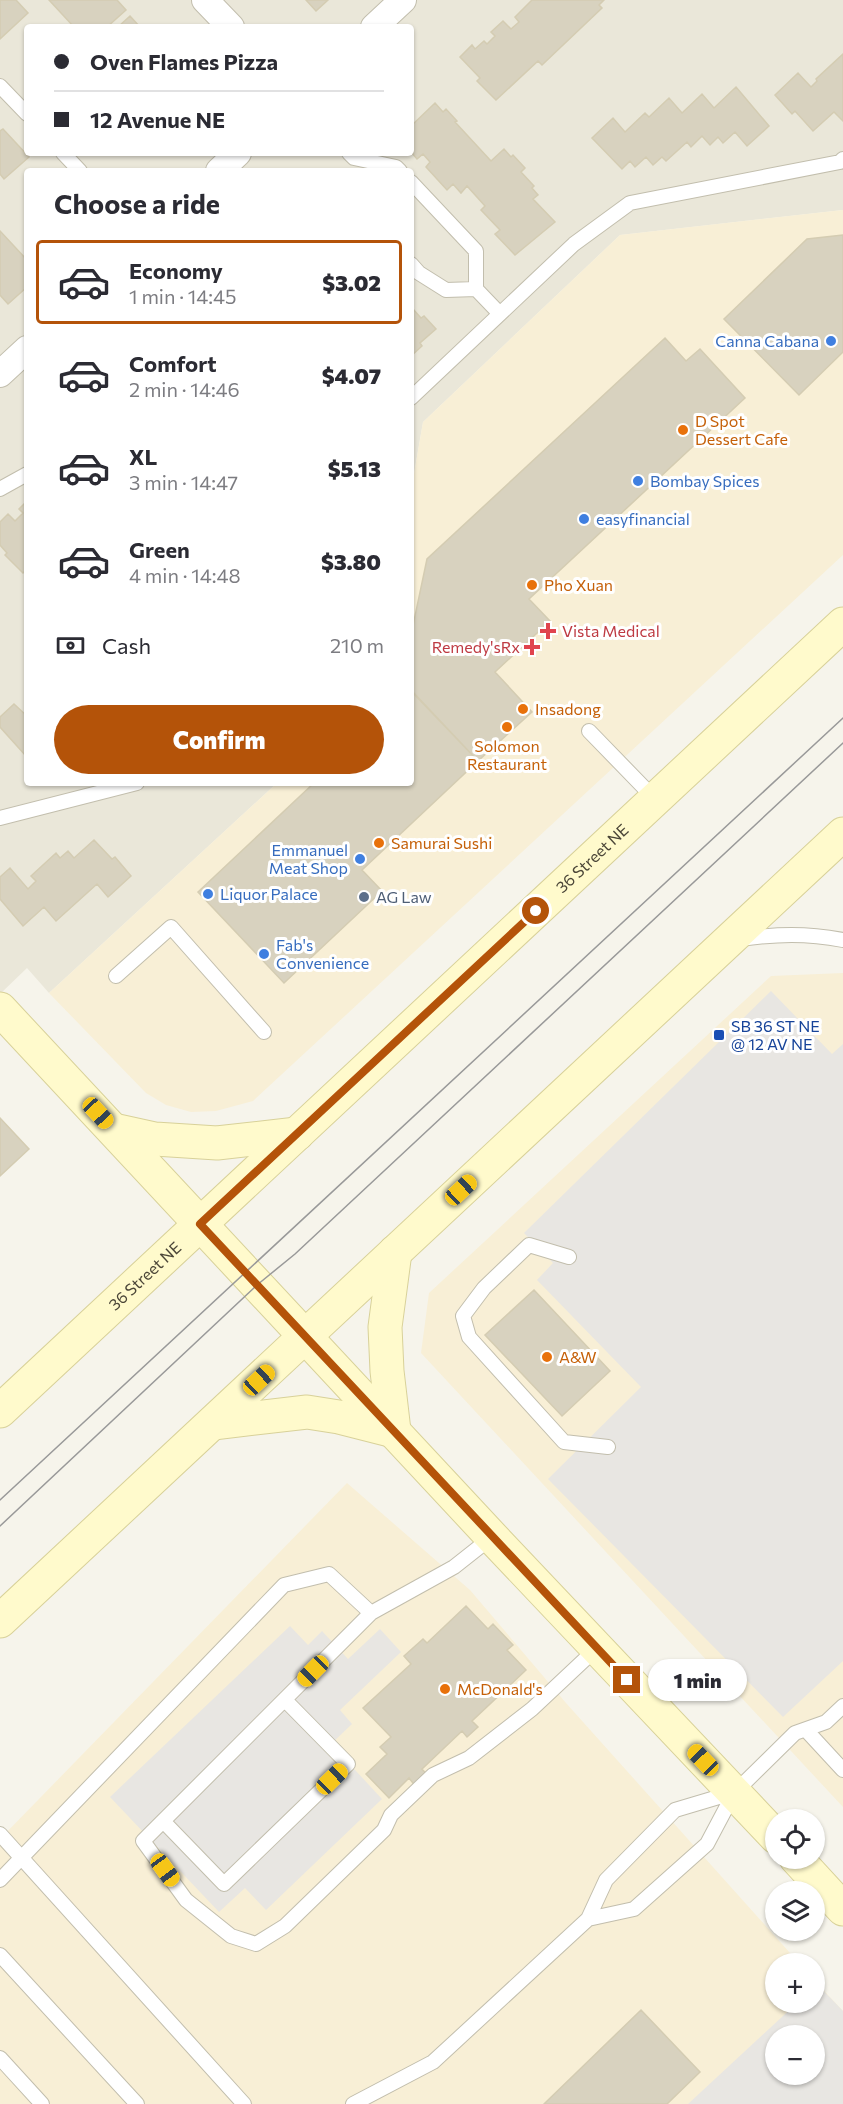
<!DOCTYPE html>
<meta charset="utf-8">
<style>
:root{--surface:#fff;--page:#f7f7f7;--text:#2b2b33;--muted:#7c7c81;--line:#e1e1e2;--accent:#b45309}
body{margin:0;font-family:Commissioner,sans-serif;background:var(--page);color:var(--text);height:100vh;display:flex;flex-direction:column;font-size:22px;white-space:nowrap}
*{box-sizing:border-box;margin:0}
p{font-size:20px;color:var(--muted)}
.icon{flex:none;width:33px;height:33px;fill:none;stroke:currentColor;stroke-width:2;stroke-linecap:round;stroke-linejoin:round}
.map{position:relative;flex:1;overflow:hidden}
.details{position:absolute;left:24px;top:168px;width:390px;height:618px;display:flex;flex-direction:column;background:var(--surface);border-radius:6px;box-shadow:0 2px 4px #0004}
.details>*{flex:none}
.guide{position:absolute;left:24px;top:24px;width:390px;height:132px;border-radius:6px;box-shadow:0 2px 4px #0004;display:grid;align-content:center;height:132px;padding:0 30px;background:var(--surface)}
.controls{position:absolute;left:765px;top:1809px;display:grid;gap:12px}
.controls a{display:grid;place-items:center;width:60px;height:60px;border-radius:50%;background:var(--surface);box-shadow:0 2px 4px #0004;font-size:30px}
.end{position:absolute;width:27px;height:27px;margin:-14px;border:8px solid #b45309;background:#fff;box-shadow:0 0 0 3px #fff}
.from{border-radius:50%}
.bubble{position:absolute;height:42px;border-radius:21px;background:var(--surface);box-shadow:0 2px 4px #0004;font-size:20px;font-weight:800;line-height:42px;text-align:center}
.car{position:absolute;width:18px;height:36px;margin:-18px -9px;border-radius:8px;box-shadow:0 0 4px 2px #0007;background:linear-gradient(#f5c518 24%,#345 0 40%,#f5c518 0 76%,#345 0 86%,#f5c518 0)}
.guide b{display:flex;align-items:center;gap:21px;height:57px;font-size:22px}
.guide b+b{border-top:2px solid var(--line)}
.guide i{width:15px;height:15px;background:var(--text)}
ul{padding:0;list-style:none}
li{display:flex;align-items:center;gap:18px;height:84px;margin:0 12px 9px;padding:0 18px;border:3px solid transparent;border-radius:6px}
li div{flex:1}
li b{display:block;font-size:22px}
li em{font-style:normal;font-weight:800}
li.on{border-color:var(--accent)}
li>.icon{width:54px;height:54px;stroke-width:1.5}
h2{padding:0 30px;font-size:27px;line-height:72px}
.pay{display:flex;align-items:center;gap:15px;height:66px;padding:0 30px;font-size:22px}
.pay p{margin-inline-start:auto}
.button{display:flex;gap:12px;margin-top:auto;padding:12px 30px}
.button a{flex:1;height:69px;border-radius:36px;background:var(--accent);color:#fff;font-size:24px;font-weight:800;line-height:69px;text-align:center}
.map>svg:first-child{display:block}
.residential{fill:#eae7d9;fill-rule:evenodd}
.commercial{fill:#f8efd6;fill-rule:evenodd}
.parking{fill:#e8e6e2;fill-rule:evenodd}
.building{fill:#d8d2bf;stroke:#d4ccb2;stroke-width:1.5}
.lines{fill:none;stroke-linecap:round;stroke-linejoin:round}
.lane-casing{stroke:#c2bead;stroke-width:16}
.street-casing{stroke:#c2bead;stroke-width:28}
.secondary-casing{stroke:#d8d199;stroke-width:35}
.lane{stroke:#fff;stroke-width:14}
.street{stroke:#fff;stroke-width:26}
.secondary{stroke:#fffacc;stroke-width:33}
.tram{stroke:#999;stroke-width:1.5}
.route{stroke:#b45309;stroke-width:8}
.shop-dot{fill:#3f7fe0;stroke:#fff;stroke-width:2}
.food-dot{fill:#e8710a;stroke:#fff;stroke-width:2}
.health-dot{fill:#e0444e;stroke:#fff;stroke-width:2}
.service-dot{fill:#5c6f8a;stroke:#fff;stroke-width:2}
.transit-dot{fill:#1a4fb4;stroke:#fff;stroke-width:2}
.labels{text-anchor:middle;stroke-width:6;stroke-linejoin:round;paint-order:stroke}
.shop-label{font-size:16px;fill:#366cbe;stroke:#fff;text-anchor:start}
.food-label{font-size:16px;fill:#c56008;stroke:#fff;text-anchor:start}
.health-label{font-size:16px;fill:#be3a42;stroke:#fff;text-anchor:start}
.street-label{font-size:16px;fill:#4b4638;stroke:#fff}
.service-label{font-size:16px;fill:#4e5e75;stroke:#fff;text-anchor:start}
.transit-label{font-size:16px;fill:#164399;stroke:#fff;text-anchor:start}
</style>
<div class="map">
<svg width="843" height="2104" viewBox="0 0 843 2104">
<rect width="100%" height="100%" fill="#f6f4eb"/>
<path class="residential" d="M0 0H843V210L620 235 423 422 411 491V171H27V783H277L49 993 27 968 0 994ZM27 27H411V153H27Z"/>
<path class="commercial" d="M843 210V555L253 1101 216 1111 191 1112 166 1105 146 1093 49 993 277 783H411V491L423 422 620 235Z
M843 973V1807L421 1353 429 1293 771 976Z
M347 1483 470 1590 566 1703 799 1963 776 1964V2002H814L815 1981 843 2011V2104H0V1839ZM776 2036H814V2074H776Z"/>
<path class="parking" d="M771 991 832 1054 843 1044V1661L783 1717 548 1479 641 1387 537 1280 553 1263 524 1233Z
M290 1626 308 1645 322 1631 348 1659 380 1629 401 1652 340 1710 352 1724 331 1744 382 1799 266 1910 245 1888 219 1912 110 1797Z
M817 1984 843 2011V2104H688L797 2003 814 2002 815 1986ZM776 2036H814V2074H776Z"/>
<path class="building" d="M0 0H16L28 13 0 39Z
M49 0H117L126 10 107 27H74Z
M306 0H328L316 11Z
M532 0H604L599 5 602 8 542 65 538 61 496 100 477 81 480 78 460 57 472 45 475 49 484 41 487 44 495 36 491 32 503 21 511 29 519 22 515 17Z
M130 16 140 27H118Z
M843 54V121L834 112 813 131 795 111 792 114 775 95 798 73 811 87 817 81 816 79Z
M736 87 769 126 747 146 735 132 723 143 718 137 710 145 702 136 691 147 687 142 666 161 662 157 653 165 646 157 635 167 630 161 622 169 592 138 613 118 625 132 645 113 649 117 669 98 682 113 702 94 714 108Z
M435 103 443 112 446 109 457 121 455 122 491 161 504 149 511 157 513 155 525 168 521 172 534 186 532 188 538 195 533 199 555 222 515 255 495 234 500 230 481 210 485 206 467 186 461 193 453 184 447 190 426 167 430 162 423 154 417 159 411 152V126Z
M3 129 29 157 4 179 0 174V131Z
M0 231 27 260V287L8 304 0 295Z
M843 235V352L799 395 724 319 807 239Z
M413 309 421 318 424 316 436 329 420 343 422 346 411 356V312Z
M665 338 686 361 700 349 745 398 529 599 550 621 495 672 532 712 478 761 411 691V635L427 559Z
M27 501V569L23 573 5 555 7 553 0 545V522L8 514 15 521 23 513 19 509Z
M412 691 478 761 362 870 382 891 284 983 198 892 314 783H411Z
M14 704 27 716V753L25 755 0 727V717Z
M94 840 112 859 115 857 131 876 108 897 97 884 56 921 44 907 23 926 0 899V877L10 868 28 889 36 881 31 876 56 853 60 858 68 851 74 858Z
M0 1118 29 1149 0 1176Z
M534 1290 610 1371 562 1416 485 1335Z
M466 1606 488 1629 493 1624 513 1645 507 1650 526 1670 472 1721 478 1727 467 1737 462 1731 422 1769 428 1776 416 1787 409 1778 389 1798 366 1774 387 1754 380 1747 391 1737 363 1708 411 1664 404 1656 423 1639 427 1643Z
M641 2010 700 2072 667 2104H544Z"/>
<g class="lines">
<defs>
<path id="lane" d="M0 86 27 114
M63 153 80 171
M349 153 354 158 396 167 400 171
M411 182 476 251V289L500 314
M411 264 419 273 446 290 476 289
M411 398 574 244 630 203 840 162 843 159
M0 489 27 474
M589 731 655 799
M0 818 137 783
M740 939C777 934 806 933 843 940
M116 976 171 927 264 1032
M569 1257 529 1245 484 1288 463 1316 469 1337 564 1442 608 1447
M371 1613 143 1841 186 1900 231 1936 256 1944 285 1926 384 1830 391 1815 433 1775 469 1758 532 1709 597 1648
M806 1730 843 1770
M164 1822 224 1884 348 1764 285 1700
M0 1834 244 2104
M0 1880 284 1585 329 1574 371 1613 454 1567 492 1537
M588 1919 634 1909 707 1844 734 1793 795 1733 826 1722 843 1706
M0 1955 137 2104
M0 2058 42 2104
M353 2104 433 2062 588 1919 606 1880 675 1810 732 1793"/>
<path id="street" d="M205 0 231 27
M374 27 403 0
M219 171 238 153
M0 374 27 349"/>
<g id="secondary">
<path d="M0 1009 492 1537 776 1837"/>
<path d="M114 1130 155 1139 217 1143 297 1134"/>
<path id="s1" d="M0 1411 843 624"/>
<path d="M213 1423 307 1412 339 1417 394 1431"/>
<path d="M394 1431 387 1371 385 1327 395 1252"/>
<path d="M0 1621 843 834"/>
<path d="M796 1858 843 1909"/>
</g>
</defs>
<use href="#lane" class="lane-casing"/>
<use href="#street" class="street-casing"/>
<use href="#secondary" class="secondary-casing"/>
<use href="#lane" class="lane"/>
<use href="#street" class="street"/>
<use href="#secondary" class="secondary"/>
<path class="tram" d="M0 1500 843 718
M0 1526 257 1285 295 1254 843 743"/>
</g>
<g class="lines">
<path class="route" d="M536 911 200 1224 627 1680"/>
</g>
<g class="shop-dot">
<circle cx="831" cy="341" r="6"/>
<circle cx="638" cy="481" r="6"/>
<circle cx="584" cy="519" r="6"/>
<circle cx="360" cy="859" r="6"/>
<circle cx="208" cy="894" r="6"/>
<circle cx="264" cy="954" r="6"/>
</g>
<g class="food-dot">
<circle cx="683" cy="430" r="6"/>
<circle cx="532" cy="585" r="6"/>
<circle cx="523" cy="709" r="6"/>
<circle cx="507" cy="727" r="6"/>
<circle cx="379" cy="843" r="6"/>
<circle cx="547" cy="1357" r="6"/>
<circle cx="445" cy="1689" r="6"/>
</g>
<g class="health-dot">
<path d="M545 622h6v6h6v6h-6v6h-6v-6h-6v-6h6z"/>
<path d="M529 638h6v6h6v6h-6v6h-6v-6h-6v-6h6z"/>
</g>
<circle class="service-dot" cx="364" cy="897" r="6"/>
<rect class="transit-dot" x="713" y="1029" width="12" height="12" rx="3"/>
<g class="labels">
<g class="shop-label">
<text x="819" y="347" text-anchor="end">Canna Cabana</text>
<text x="650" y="487">Bombay Spices</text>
<text x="596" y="525">easyfinancial</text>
<text x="348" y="856" text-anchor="end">Emmanuel<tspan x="348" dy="18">Meat Shop</tspan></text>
<text x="220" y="900">Liquor Palace</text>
<text x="276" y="951">Fab's<tspan x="276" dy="18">Convenience</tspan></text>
</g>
<g class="food-label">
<text x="695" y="427">D Spot<tspan x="695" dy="18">Dessert Cafe</tspan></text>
<text x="544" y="591">Pho Xuan</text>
<text x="535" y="715">Insadong</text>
<text x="507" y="752" text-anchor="middle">Solomon<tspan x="507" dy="18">Restaurant</tspan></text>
<text x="391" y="849">Samurai Sushi</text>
<text x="559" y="1363">A&amp;W</text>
<text x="457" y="1695">McDonald's</text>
</g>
<g class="health-label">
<text x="562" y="637">Vista Medical</text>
<text x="520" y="653" text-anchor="end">Remedy'sRx</text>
</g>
<g class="street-label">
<text dy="6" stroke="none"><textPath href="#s1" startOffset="810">36 Street NE</textPath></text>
<text dy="6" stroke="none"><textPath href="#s1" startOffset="198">36 Street NE</textPath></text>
</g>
<g class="service-label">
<text x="376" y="903">AG Law</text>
</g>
<g class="transit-label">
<text x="731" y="1032">SB 36 ST NE<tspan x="731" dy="18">@ 12 AV NE</tspan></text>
</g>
</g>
</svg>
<div class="controls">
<a><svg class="icon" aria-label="locate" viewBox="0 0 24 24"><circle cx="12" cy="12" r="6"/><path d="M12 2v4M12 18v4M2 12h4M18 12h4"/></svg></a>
<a><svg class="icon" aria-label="layers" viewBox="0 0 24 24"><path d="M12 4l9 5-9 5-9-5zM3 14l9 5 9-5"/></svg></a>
<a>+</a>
<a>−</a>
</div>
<i class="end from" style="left:536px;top:911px"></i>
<i class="end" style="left:627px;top:1680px"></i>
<div class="bubble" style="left:648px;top:1659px;width:99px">1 min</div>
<i class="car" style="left:98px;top:1113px;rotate:137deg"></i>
<i class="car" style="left:461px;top:1190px;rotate:47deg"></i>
<i class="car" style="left:259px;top:1380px;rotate:47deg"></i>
<i class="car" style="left:313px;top:1671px;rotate:225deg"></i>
<i class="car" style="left:703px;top:1760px;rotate:316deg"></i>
<i class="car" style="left:332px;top:1779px;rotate:46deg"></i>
<i class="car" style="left:165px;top:1870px;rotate:144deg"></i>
<div class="guide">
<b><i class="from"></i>Oven Flames Pizza</b>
<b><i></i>12 Avenue NE</b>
</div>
<section class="details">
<h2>Choose a ride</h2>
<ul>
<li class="on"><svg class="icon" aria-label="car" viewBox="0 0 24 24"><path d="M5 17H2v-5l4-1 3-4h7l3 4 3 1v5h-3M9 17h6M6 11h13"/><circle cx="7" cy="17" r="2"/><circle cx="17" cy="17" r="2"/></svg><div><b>Economy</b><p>1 min · 14:45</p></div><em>$3.02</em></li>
<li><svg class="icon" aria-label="car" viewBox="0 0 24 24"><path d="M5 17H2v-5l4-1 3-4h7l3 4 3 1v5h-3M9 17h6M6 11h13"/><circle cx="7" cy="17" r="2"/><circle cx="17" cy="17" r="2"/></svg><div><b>Comfort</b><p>2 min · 14:46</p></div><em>$4.07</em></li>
<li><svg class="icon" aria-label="car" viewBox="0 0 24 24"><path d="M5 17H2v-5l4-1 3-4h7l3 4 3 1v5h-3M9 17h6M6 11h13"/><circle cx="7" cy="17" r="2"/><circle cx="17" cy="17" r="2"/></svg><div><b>XL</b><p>3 min · 14:47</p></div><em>$5.13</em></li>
<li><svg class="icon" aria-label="car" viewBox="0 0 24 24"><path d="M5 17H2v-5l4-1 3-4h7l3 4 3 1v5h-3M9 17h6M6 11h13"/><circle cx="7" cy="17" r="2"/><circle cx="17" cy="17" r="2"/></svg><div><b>Green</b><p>4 min · 14:48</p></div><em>$3.80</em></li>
</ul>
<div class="pay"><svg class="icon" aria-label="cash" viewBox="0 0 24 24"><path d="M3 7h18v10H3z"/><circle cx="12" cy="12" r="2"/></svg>Cash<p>210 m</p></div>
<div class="button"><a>Confirm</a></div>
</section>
</div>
